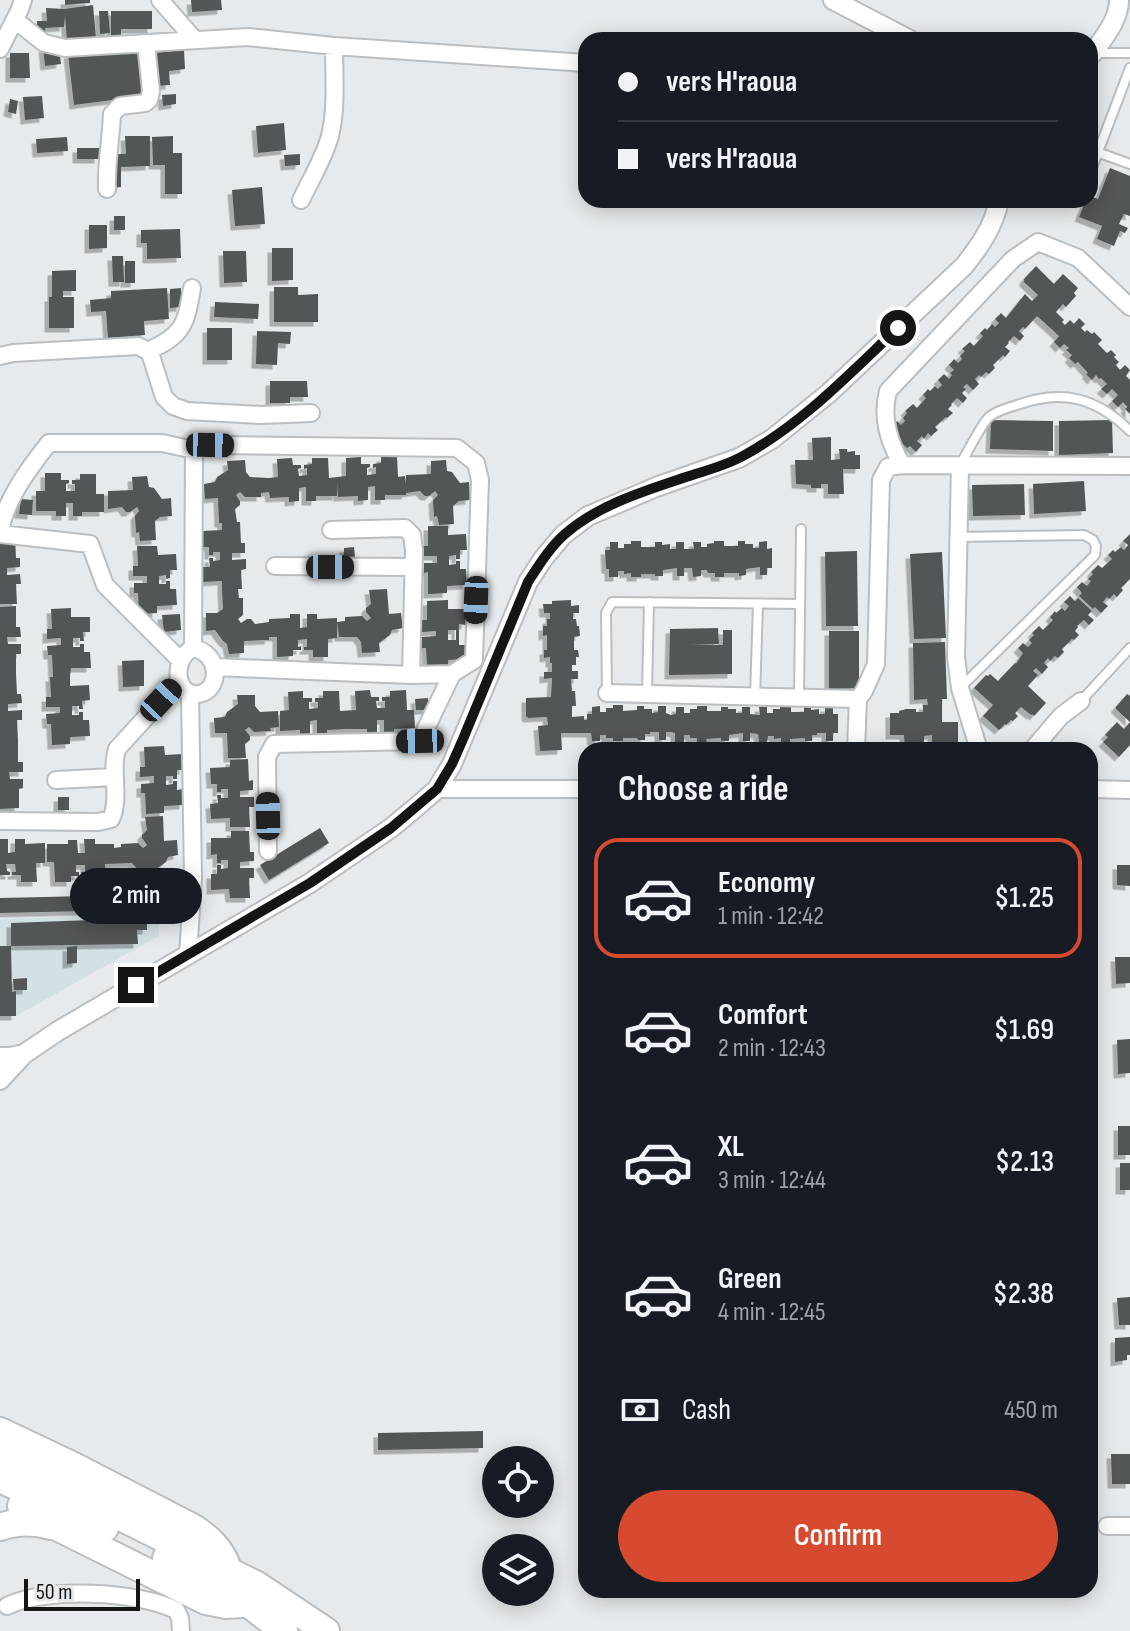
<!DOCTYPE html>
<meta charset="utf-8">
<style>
:root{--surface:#171b24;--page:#242831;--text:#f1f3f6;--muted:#9ea1a6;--line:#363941;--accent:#d64a2f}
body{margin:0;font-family:"Sofia Sans Condensed",sans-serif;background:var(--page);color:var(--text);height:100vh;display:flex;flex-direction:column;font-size:30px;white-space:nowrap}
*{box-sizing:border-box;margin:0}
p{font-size:26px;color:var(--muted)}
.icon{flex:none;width:44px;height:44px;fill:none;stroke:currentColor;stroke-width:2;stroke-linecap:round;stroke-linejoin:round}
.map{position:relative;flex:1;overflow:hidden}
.panel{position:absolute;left:578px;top:742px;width:520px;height:856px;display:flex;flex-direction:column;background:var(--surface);border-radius:24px;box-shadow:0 4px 20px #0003}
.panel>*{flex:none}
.hud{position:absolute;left:578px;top:32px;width:520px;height:176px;border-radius:24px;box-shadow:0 4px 20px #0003;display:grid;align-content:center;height:176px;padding:0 40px;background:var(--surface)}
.tools{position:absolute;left:482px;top:1446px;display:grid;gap:16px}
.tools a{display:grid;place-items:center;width:72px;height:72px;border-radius:50%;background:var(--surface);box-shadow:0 4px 20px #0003;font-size:40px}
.scale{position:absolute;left:24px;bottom:20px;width:116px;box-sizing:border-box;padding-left:8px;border:4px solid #141515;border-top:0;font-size:22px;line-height:28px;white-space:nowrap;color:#141515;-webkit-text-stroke:6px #e7eaec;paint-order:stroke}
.end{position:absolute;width:36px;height:36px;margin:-18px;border:10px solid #141515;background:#fff;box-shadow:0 0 0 4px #fff}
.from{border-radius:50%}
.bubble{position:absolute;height:56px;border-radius:28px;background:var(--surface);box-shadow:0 4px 20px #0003;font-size:26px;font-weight:600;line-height:56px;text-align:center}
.car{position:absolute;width:24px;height:48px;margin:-24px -12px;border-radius:10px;box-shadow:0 0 6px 2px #0007;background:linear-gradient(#222 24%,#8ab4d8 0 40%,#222 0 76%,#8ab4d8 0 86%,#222 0)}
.hud b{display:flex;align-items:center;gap:28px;height:76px;font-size:30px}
.hud b+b{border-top:2px solid var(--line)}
.hud i{width:20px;height:20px;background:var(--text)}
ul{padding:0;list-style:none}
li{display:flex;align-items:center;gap:24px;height:120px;margin:0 16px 12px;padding:0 24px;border:4px solid transparent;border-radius:24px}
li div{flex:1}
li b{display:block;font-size:30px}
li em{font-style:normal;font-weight:600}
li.on{border-color:var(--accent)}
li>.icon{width:72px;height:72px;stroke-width:1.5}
h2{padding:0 40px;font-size:36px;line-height:96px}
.pay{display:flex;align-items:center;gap:20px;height:88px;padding:0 40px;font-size:30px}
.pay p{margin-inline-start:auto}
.primary-button{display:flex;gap:16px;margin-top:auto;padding:16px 40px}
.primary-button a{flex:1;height:92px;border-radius:48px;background:var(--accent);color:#fff;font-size:32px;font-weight:600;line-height:92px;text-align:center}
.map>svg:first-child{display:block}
.built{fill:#d4e1e4}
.building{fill:#535657;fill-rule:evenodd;filter:url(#shadow)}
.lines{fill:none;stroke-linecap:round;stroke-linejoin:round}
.service-casing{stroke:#bbbec0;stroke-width:12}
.minor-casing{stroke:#bbbec0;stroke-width:20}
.tertiary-casing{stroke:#bbbec0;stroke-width:22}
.trunk-casing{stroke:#bbbec0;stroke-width:30}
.service{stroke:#fff;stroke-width:8}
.minor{stroke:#fff;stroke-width:16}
.tertiary{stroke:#fff;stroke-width:18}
.trunk{stroke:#fff;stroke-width:26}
.route{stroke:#141515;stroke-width:10}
</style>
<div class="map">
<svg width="1130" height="1631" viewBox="0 0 1130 1631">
<defs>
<filter id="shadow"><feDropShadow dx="-4.5" dy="4.5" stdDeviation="0" flood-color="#0004"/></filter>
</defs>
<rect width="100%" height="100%" fill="#e7eaec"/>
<path class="built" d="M159 914V936L16 1016H0V919Z"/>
<path class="building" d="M65 0H90V3L65 5Z
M191 0H221L222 10 192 12Z
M93 5 96 38 67 41 65 16 64 27 45 28 46 37 37 38V21H47L46 8 64 9Z
M99 11H108L110 33 100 34Z
M111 11H152V29H121V35H111Z
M137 45 143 96 74 105 68 54Z
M59 47 61 64 45 66 43 48Z
M184 50 185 69 169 71 170 85 156 86 153 53Z
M10 53H29L30 78H10Z
M176 94V104L163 106 162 95Z
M42 96 44 118 25 120 23 97Z
M10 99 18 101 16 114 8 112Z
M284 123 286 150 258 153 256 126Z
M125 136H150V166L121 167V187L112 188V154H126Z
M173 136V153H182V194H165V165H153L152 137Z
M67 137 68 151 37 153 36 139Z
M77 148H99V159H77Z
M300 154V165L285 166 284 155Z
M1110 168 1130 176V216L1124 214 1119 224 1128 228 1125 233 1120 231 1114 246 1097 239 1102 226 1079 217 1086 200H1090V196L1098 199Z
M262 187 265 224 235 226 232 190Z
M114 216H125V230H114Z
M89 225H107V248L89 249Z
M180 229 181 258 147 259V243H141V230Z
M272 248H293V280L272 281Z
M223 251H246L247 282 224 283Z
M112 256H123L124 282H113Z
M125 261H135V283H125Z
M1036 266 1054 284 1063 274 1078 288 1074 293 1076 296 1066 307 1063 304 1056 312 1064 320 1062 322 1065 325 1070 320 1074 324 1079 318 1085 324 1081 328 1085 332 1087 330 1092 334 1094 332 1102 340 1098 344 1107 353 1111 350 1116 355 1114 357 1119 362 1116 365 1120 370 1125 365 1130 370 1126 376 1130 380V414L1125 409 1127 407 1123 402 1118 407 1112 401 1118 395 1112 389 1107 394 1101 389 1107 384 1101 378 1099 379 1096 375 1092 380 1086 374 1088 373 1078 362 1075 364 1069 358 1072 355 1066 350 1069 348 1064 344 1060 348 1054 342 1059 336 1037 316 1025 329 1023 327 1019 331 1024 336 1020 341 1014 336 1008 342 1009 343 1005 347 1010 351 1005 357 1003 355 993 365 995 368 989 374 986 372 981 377 979 375 975 379 979 384 973 390 967 384 963 387 966 389 962 393 967 398 963 403 957 398 951 404 952 405 948 409 953 413 947 418 946 417 935 427 938 430 931 436 928 433 924 439 922 436 917 441 922 445 916 452 910 446 907 448 893 435 897 432 892 427 897 421 901 425 905 421 903 418 907 413 905 411 913 404 917 408 926 398 923 395 928 389 930 391 935 386 938 389 942 385 938 380 944 374 949 379 952 375 950 373 954 370 949 365 954 359 958 363 962 359 960 356 965 351 962 349 970 342 974 346 983 336 980 333 985 328 987 330 992 324 995 327 999 323 995 319 1001 313 1006 318 1025 294 1032 301 1038 295 1024 282V279Z
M76 270V291H63V297H74V328H49V297H52V271Z
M274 287H298V295L318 294V322H274Z
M167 288 169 319 144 321 145 335 108 338 106 311 91 312 90 300 111 298V291Z
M181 288V307L170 308V289Z
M215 302 259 304 258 319 214 317Z
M207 328H232V360H207Z
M257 331 291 332 290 344 278 343 277 365 256 364Z
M270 381H307L308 397H290V403H270Z
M991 420 1053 421V451L990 449Z
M1112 420 1113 453 1059 455V421Z
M831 437V460L840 459 839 449H847V452L855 451V455H860V469H843L844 494H828V484H821V488H811V485L796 484 795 460H813L812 438Z
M361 457V464H370V467L367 468V475L376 474V467L373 468V464L381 463V457H397L398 477 405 476 406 485V475L431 474V461L446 460 447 471 452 472 460 483 469 482 470 500 459 501 453 506 454 524 439 525 437 516 434 517 433 500 438 495 435 491 429 496H425L420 491 406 493V495H385V500H375V486L368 487V500L358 501V496L338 497 337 483V496H316V501H306V487L299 488V501L289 502V497L270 498 269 492 261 493V497H245L240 492 236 495 240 501V505L235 509 237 522H240L241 543H245V553H232V560L246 559V569L241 570 242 589H238L239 598H243V615L238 619 241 623 247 619H251L255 624 269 622V619L290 618V614H300V628L307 627V614H317V619L337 618V638L328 639V657H313V650H304V647H307V639L298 640V647L301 646V650H293V656L277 657V637H269V640L244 641V653L229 654 227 644 223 641 215 630 206 631V613H217L223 609 222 590V581L203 582V567H210L209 558H213V561L220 560V552H213V555H209V547H203L202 531 222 530V523H219L218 498 205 499 204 484 215 482 217 477 228 470 227 461 245 460 246 472 250 477 269 478 278 477 277 459 292 458 293 465H301V468L298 469 299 476 307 475V468L304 469V465L312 464V458H328L329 478 346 476V458Z
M45 473H61V480H69V483L66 484V491H75V484H72V480H80V474H96V494H104V512H82V516H73V503H66V516H56V511H36V491H45Z
M147 476 149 487 154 488 162 499 171 498 172 516 160 517 155 521 156 540 140 541 139 532 136 533 135 516 139 511 137 507 130 512H126L122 507 108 509V491L133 490 132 477Z
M1084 481 1086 511 1034 514 1033 484Z
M1024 484 1025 515 973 516 972 485Z
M21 499 33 500 32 515 19 514Z
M428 526H448V535L466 534 467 550H460V559H456V555L449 556V565L456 564V561H460V569H466L467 585 447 586V593L428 594V572L424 573V563H437V556H424L423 546H428Z
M1130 534V579L1121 588 1123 590 1117 597 1114 594 1109 599 1107 597 1103 602 1108 606 1101 613 1095 607 1093 609 1079 596 1082 593 1077 587 1082 582 1087 586 1091 581 1088 579 1093 574 1091 572 1098 565 1102 568 1112 559 1108 555 1113 550 1115 552 1121 547 1124 550 1128 545 1123 541Z
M15 536 16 558H20V567L7 568V575L20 574 21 584H16L17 604H0V537Z
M631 541H641V547H655V542H662V545L670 544V549H676V542H684V549H694L693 542H701V547H707V544L714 543V541H724V546H738V541H745V544H753V548H759V542L767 541V549L772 548V568H767V575H760V567L746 569V575L739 576V573H724V577H715V573H708L707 570H701V576L693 577 692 568H684V576H677V568L663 570V576H655V574H641V577H631V573L624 574V571H618V577H609V569H606L605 550H610V542H618V548H624V544H631Z
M137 546H157L158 555 176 554 177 570H170V578L166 579V575L159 576V584H166V581H170V589H176L177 605 157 606V613L139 614 138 593H134V583H147V576H133V566H138Z
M354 547 355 557 344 558V548Z
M857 551 858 626H826L825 552Z
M942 552 946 638 914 639 910 554Z
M387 589 389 614 401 613 403 628 392 630 390 635 379 643 380 652 362 653 361 642 357 637H339L337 622 345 621V617L362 616 367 621 371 618 366 612V608L371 604 369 590Z
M1070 596 1075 601 1078 598 1092 611 1088 615 1094 620 1089 625 1084 620 1077 626 1078 627 1075 631 1079 635 1074 640 1072 639 1062 649 1064 652 1058 658 1055 656 1050 661 1048 658 1044 663 1048 667 1042 674 1036 668 1033 671 1038 675 1028 686 1046 703 1034 716 1032 714 1031 715 1021 707 1015 713 1018 716 1013 721 1011 720 1006 725 1005 724 999 730 983 716 993 705 974 688 986 675 988 676 990 674 998 681 1015 663 1016 664 1023 653 1018 648 1023 643 1028 647 1032 643 1029 640 1034 635 1032 633 1039 626 1043 630 1053 620 1050 617 1055 611 1056 613 1062 608 1065 611 1069 606 1064 602Z
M448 600V609H466V625L459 624V645H465V659L448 660V666L427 667 426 648H422V637L436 636V631L422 632V620H427V601ZM448 630H456V640H448Z
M571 600V606L579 605V613H573V619H576L577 626H579L580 636 574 637V650H578L579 657H576V665H572V671H578V679H571L572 691H575L576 706H572V717L584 716V720H587V714H592V707L600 706V712H606V708H613V705H623V711L637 710V706H644V709H652V713L658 712V706H666V713L671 715 676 714V707H684V713H690V709H697V706H707V711H721V707H728V709H736V713H742V707H750V714L760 715 759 707H767V713H773V709H780V706H791V712H804V707H811V710L819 709V714H825V707H833V714H838V733H833V741H826V733H817V735H812V741H805V738L790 739V742H781V738L774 739V736H768L767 742H759L758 734 750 733V741H743V733L729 735V741H721V738L706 739 707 742H697V738H690V735H684V742H675V733L671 732H666V740H659V732H650V734H645V740H638L637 738H623V741H613V738H606V735H600V741H592L591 733H561L562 750 540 751 538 726 548 725 547 717 528 718 526 716V698L551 697 552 678 544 679V672H552V663H550V657L544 658V650H547V635L543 636V626H547V619H550V613H544L543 604H552V601Z
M16 606V627H20L21 637H7L8 644H21V654H16V674L17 694H21L22 703 8 704V711L22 710V720H17L18 740V762H23V772H9L10 779H23V788L19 789V808L0 809V607Z
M71 608V617H90V632H83L84 641H80V638H73V647H80V644H84V652H90L91 668H71L70 676V686L89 685 90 700 82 701 83 709H79V706H72V715H79V712H83V720H89L90 736 70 737V744L52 745 51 724H47L46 714 60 713V707H46V697H51L50 677H53L52 655H48L47 646 61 645V638L47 639V629H52L51 609Z
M180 614 181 630 164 632 162 615Z
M718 628 719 644 691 645H723V630H732V674L669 675 670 629Z
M829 631H859V688L829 689Z
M945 642 947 699H942V722H958V744L951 745V747H932V735L924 736V750H905L904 735H890V713H899V711L906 709H916V712H923V705H928L927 699 914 700 913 643Z
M144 660V686L123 687 122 661Z
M370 690 371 697H379V701H376L377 708H385V701H382V697H390V691L406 690 407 710H414L415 728 394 729V733H384V720H377V733L367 734V729H347L327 730V734H317V720L310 721V734L300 735V730L280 731V711L289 710 288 692 303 691V698H312V702H309V709L318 708V702H315V698H323V691H339L340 711 356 710 355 691Z
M1127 694 1130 696V745L1119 757 1103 742 1108 737 1105 735 1117 722 1124 729 1130 722 1116 709V707Z
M237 695H255V706L260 712 278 711 279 727 270 728 271 731 254 732 249 727 245 730 250 736V740L245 744 246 758H228L227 733H215L214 718 225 717 227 712 238 704Z
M428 698V710H416L415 699Z
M164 746 165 755 183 754 184 770H177V779H173V776H166V785L173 784V781H177V790L183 789 184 805 164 806V813L146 814 145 793H141V784L154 783V776L140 777V767H145L144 747Z
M248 759 249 781 253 780V790L240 791V797H254V807H249L250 827H230V818L211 819 210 804 218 803 217 795H221V798H228V789H221V792H217V784H211L210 768 230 767V760Z
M58 797H69V810H58Z
M163 816 164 841 177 840 178 855 168 857 166 862 155 870 156 879 138 880 137 869 132 863 105 864 106 882 90 883V876H82L81 872H85V865H76V872H79V876H71V882H55L54 862H47V844H68V840H77L78 853H85L84 839H95V844H114V848L121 847V844L138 843 143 848 147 845 142 838V835L147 830 145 817Z
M320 828 329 843 269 880 260 865Z
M231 831H249L250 852H254V861L240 862V868H254V878H249L250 898H230L229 889 211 890V874H217V865H221V869L228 868V860H221V863H217V854L211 855V838H231Z
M0 839H8V853L15 852V839H25V844L45 843V863H36L37 882H21V875H12V872H16L15 864H6L7 871 10 872V875H0Z
M1117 865H1130V886L1117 885Z
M164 881 175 883 172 896 161 894Z
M145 895 146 910 97 911V896Z
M87 896V911L0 913V898Z
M119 919H147V930H137L138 944 11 946V923Z
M0 946H11L12 992 16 991V1016H0Z
M77 946V963L67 964V947Z
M1115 957H1130V983L1116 984Z
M27 978V990H14L13 979Z
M1130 1039V1073L1118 1074 1117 1040Z
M1118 1126H1130V1155H1118Z
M1120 1163H1130V1190H1120Z
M1130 1297V1325H1119L1117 1298Z
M1130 1337V1355H1127V1360L1115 1362V1338Z
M483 1431V1448L378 1450V1433Z
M1111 1454H1130V1484H1112Z"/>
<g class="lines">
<defs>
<path id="service" d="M1094 53H1130
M1097 152 1130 164
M1090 173 1130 68
M960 465C966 455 982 423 989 417 995 412 1010 407 1017 405 1062 389 1096 397 1130 431
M959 537 1084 535 1093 540 1096 546 1095 555 961 687
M607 693 606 613 612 602 800 604
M647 693 649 602
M755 697 758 604
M799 697 801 529
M1081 701 1130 648"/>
<path id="minor" d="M160 0 194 39
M15 20 44 43 65 48 248 37 334 46 586 63
M0 49 20 9 23 0
M107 189C106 163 111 139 112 114L120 106 145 103 149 100 151 91 146 43
M301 200C311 179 324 158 330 136 337 107 334 75 334 46
M148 351C183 335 186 325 192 288
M0 356 13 353 138 346 148 351 151 356 164 397 173 406 187 411 261 415 311 413
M902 465C889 442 881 418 888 391L1013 259 1038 242 1078 258 1130 307
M960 466 956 657 960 688 979 750
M331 530 405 528 412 535 414 550 411 675
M0 534C3 503 29 468 49 443H162L194 450
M0 534 90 544 105 585 180 660
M275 566 413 567
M193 648 194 450 210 445 457 448 476 463 480 480 474 660 452 674 411 675 214 667
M193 648C221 653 221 690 199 694 176 698 170 660 193 648Z
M607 693 858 699
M856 750 858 699 864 691 876 664 881 480 888 467 902 465 1130 466
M1032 750 1061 716 1081 701
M56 780 115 777
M437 789H586
M1090 789 1130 790
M0 821 98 822 111 819C121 797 110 771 117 749L179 681
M268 851 267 757 274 744 420 741 452 674
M188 955 193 878 190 693
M1107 1526H1130
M7 1606C47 1587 136 1591 176 1610L180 1618 181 1631"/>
<path id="tertiary" d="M833 0 910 40
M1090 53H1093C1104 37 1119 20 1119 0
M24 1054 58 1031 310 883 391 828 414 809 437 789 452 764 528 582 543 559 563 535 588 516 656 487 739 458 772 439 829 393 964 266C980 246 994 226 999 200
M0 1057H10L24 1054 0 1080"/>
<path id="trunk" d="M0 1431 74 1466 194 1528C210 1539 222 1550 228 1569
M0 1457 257 1585 326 1631
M0 1479 105 1528
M21 1506 57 1527 206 1601 226 1605 242 1604
M0 1527C17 1521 34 1521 51 1526
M166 1558 247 1603 284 1631"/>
</defs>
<use href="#service" class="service-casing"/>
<use href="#minor" class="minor-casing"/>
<use href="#tertiary" class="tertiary-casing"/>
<use href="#trunk" class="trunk-casing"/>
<use href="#service" class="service"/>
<use href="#minor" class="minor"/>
<use href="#tertiary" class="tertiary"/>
<use href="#trunk" class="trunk"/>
</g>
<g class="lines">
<path class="route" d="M136 985 310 883 391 828 437 789 452 764 463 739 528 582C539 565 550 547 565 534 598 505 644 491 686 477 704 471 725 466 743 456 802 424 849 374 898 328"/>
</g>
</svg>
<div class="tools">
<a><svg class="icon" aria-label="locate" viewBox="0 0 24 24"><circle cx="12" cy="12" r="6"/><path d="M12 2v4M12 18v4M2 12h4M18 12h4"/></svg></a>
<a><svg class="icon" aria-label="layers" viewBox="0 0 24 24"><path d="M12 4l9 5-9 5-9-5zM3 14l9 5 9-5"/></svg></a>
</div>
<div class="scale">50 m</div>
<i class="end from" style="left:898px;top:328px"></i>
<i class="end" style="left:136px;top:985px"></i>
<div class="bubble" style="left:70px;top:868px;width:132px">2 min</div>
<i class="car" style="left:210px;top:445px;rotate:91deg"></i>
<i class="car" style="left:330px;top:567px;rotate:90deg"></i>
<i class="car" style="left:476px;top:600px;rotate:182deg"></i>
<i class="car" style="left:161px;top:700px;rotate:43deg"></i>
<i class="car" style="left:420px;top:741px;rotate:269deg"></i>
<i class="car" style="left:268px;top:816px;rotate:359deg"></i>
<div class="hud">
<b><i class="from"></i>vers H'raoua</b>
<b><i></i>vers H'raoua</b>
</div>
<section class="panel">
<h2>Choose a ride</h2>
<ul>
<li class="on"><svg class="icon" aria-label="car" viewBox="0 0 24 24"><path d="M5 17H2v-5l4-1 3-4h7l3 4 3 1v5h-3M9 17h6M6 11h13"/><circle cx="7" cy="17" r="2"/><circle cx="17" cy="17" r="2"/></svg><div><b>Economy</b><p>1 min · 12:42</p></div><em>$1.25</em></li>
<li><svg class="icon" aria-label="car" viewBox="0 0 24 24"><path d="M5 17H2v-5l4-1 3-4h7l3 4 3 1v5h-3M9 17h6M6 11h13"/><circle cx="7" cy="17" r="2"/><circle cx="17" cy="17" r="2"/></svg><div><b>Comfort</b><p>2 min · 12:43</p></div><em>$1.69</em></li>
<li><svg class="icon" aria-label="car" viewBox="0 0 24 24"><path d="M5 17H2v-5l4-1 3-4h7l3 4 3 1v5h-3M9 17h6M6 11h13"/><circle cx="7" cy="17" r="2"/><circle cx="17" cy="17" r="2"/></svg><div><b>XL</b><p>3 min · 12:44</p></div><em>$2.13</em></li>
<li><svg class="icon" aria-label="car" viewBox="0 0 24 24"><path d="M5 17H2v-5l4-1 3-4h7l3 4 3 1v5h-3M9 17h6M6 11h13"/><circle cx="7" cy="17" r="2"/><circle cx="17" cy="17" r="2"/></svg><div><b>Green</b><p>4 min · 12:45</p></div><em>$2.38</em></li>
</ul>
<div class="pay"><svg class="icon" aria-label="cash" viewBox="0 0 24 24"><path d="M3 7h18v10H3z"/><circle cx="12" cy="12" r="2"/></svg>Cash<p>450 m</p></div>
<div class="primary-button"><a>Confirm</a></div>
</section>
</div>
